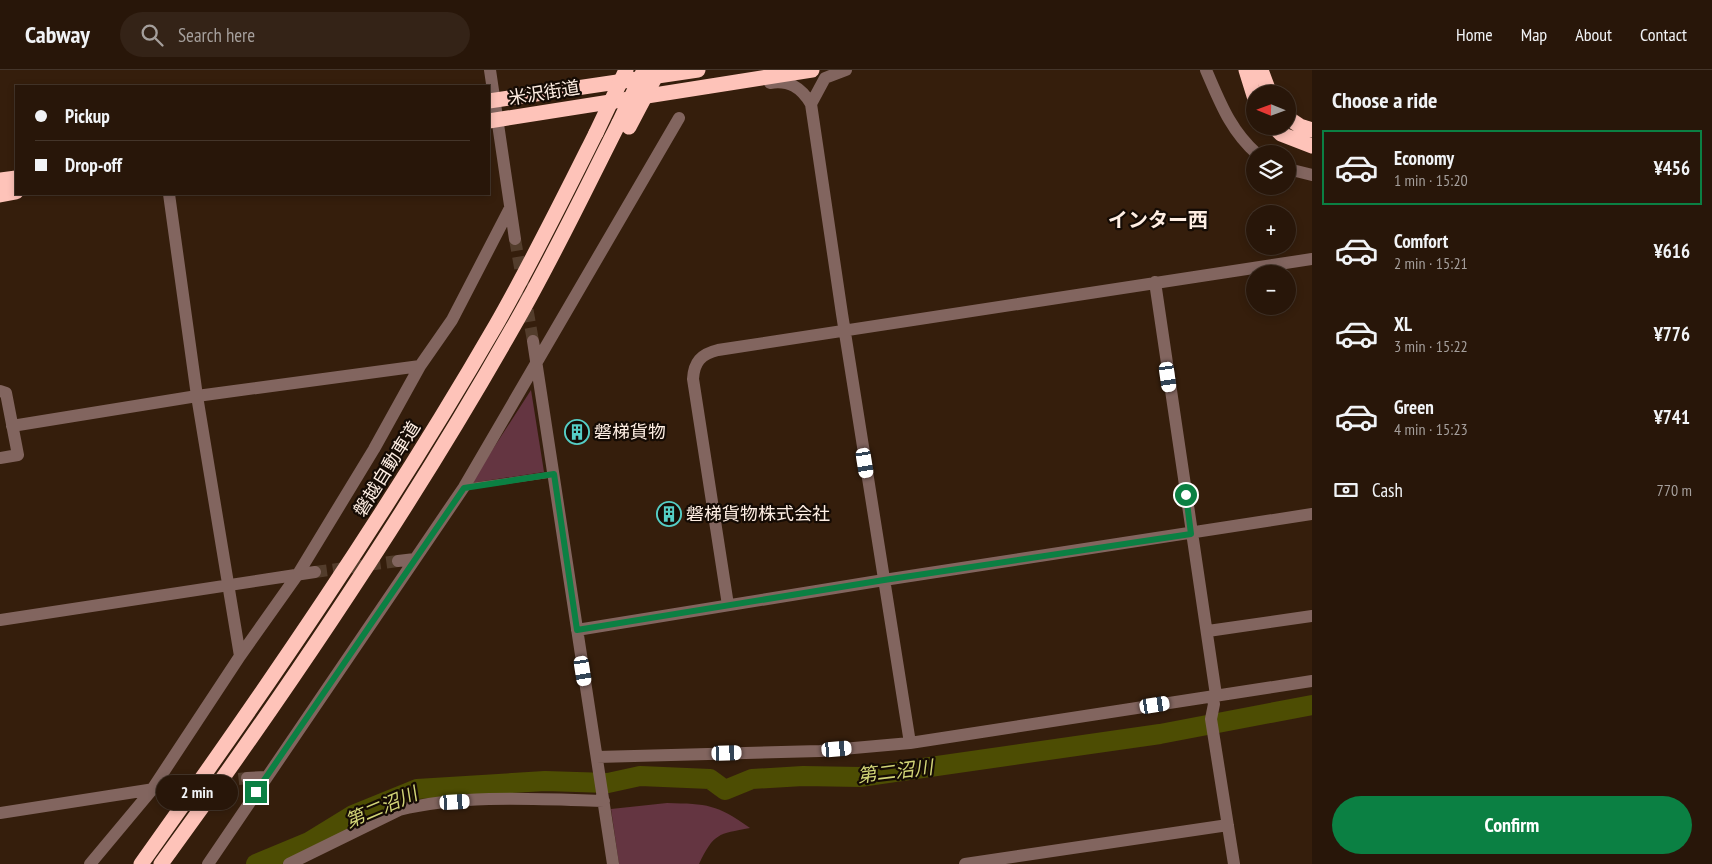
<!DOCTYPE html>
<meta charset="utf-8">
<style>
:root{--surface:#281609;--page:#342317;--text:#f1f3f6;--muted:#a59f9c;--line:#44352a;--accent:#0b8043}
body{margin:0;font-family:"PT Sans Narrow","Noto Sans JP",sans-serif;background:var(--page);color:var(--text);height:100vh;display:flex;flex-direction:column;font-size:19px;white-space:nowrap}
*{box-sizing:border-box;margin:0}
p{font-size:16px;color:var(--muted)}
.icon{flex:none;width:28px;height:28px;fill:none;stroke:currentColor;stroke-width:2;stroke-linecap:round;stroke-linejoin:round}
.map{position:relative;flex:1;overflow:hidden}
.drawer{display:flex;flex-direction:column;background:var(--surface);width:400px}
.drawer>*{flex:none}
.top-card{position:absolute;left:15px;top:15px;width:475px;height:110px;border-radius:0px;box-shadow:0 2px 8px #0003,0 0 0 1px var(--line);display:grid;align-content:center;height:110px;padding:0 20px;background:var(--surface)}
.needle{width:32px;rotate:271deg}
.tools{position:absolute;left:1246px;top:15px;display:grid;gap:10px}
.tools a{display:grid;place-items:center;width:50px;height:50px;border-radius:50%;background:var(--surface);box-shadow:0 2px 8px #0003,0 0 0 1px var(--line);font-size:25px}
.end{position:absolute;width:22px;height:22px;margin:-11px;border:6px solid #0b8043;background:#fff;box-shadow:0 0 0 2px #fff}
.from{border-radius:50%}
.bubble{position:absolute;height:35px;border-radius:18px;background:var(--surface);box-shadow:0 2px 8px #0003,0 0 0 1px var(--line);font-size:16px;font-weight:700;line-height:35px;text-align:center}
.car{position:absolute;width:15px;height:30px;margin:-15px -8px;border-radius:6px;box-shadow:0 0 4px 1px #0007;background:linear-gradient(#fff 24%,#345 0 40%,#fff 0 76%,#345 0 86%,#fff 0)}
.top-card b{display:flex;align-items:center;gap:18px;height:48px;font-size:19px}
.top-card b+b{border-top:1px solid var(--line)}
.top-card i{width:12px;height:12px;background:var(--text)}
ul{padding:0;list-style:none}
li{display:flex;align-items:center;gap:15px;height:75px;margin:0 10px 8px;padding:0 10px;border:2px solid transparent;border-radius:0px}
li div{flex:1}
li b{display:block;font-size:19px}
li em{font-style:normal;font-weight:700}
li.active{border-color:var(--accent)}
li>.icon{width:45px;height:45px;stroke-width:1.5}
h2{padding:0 20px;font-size:22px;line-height:60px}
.pay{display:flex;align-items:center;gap:12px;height:55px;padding:0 20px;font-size:19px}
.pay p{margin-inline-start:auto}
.primary-button{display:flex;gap:10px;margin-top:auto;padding:10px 20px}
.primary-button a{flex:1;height:58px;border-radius:30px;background:var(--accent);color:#fff;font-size:20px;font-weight:700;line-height:58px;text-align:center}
header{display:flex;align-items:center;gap:30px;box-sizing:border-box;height:70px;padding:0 25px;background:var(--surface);border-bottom:1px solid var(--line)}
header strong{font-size:24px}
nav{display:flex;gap:28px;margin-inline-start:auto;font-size:18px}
.search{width:350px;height:45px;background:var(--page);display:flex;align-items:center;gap:12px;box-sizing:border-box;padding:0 18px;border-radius:28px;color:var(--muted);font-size:19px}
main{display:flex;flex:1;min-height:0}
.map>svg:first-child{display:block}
.green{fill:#643541}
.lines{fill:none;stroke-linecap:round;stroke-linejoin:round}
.river{stroke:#4d4d03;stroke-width:20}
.street-tunnel{stroke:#533d2c;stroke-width:12;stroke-dasharray:12 6;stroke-linecap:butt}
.lane{stroke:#82655f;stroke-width:6}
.street{stroke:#82655f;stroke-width:12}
.highway{stroke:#fec3b9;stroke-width:15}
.highway-bridge{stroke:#fec3b9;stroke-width:15}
.route{stroke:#0b8043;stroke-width:6}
.labels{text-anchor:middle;stroke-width:4.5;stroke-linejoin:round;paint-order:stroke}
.street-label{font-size:18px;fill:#feeee3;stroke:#150b04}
.poi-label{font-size:18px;fill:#feeee3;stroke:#150b04;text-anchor:start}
.water-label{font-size:19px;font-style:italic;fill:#d2d577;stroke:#150b04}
.quarter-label{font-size:20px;font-weight:bold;fill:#feeee3;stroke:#150b04}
</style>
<header>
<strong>Cabway</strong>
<div class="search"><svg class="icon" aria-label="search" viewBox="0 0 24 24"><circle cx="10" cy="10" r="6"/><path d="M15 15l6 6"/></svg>Search here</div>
<nav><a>Home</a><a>Map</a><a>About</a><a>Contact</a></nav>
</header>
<main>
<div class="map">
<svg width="1312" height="794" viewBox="0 0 1312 794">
<rect width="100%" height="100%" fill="#351e0c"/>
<path class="green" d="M531 320 544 402 471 413Z
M667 733C708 734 716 734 750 758 718 764 714 763 699 794H619L611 739Z"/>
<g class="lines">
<path class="river" d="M256 794 309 772 353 745 417 719 545 711 608 713 640 706 710 709 725 720 752 709 803 706 860 707 1160 664 1312 635"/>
<path class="street-tunnel" d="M515 169 533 271
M315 502 398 491
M167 717 247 708"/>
<path class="lane" d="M464 417 555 404"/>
<path class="street" d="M490 0 515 169
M1206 0C1220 32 1230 60 1257 84
M770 13C789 10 801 17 811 34L842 244 910 673
M811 34 825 8 846 0
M1288 99 1312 105
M169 124 197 326 240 586
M1155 212 1216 625
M533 271 613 794
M0 321 6 323 18 385 0 388
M12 356 197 326 420 296
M398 491 415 489
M728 535 693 309C694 292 701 284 718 280L1312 189
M0 550 315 502
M577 560 884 510 1312 444
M1208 561 1312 546
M1212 626 1214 634 1211 649 1234 794
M597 687 820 681 910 673 1312 611
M247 708 266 707
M0 743 167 717
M90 794 151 721 240 586 298 504 374 379 420 296 452 250 510 138
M208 794 464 417 679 48
M289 794 399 740C462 724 539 729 604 731
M965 794 1228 755"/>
<path class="highway" d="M1246 0 1255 29
M1261 0 1270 24
M489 31 698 0
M1288 48 1300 56 1312 60
M489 51 812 0
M1273 56 1281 64 1312 76
M0 110 16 108
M0 125 16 122
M141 794C266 619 388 442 496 255 532 192 564 127 596 63
M161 794C287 621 407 444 512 259 551 192 584 122 619 53"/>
<path class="highway-bridge" d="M619 53 644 0
M629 57 659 0
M596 63 626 0"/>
</g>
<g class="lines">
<path class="route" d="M256 722 464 418 554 404 577 560 884 510 1191 464 1186 425"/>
</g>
<defs>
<symbol id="building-ring" viewBox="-11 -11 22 22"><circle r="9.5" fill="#150b04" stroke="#55cec6" stroke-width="1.5"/><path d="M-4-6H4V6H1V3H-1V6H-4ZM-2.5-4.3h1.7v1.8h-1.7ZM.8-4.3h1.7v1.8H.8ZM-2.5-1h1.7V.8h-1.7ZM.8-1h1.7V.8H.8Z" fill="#55cec6"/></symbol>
</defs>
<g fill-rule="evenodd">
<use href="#building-ring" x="563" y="348" width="28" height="28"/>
<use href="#building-ring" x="655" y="430" width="28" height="28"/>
</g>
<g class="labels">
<g class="street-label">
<text transform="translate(544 23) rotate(-9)" y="6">米沢街道</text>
<text transform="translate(387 399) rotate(-58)" y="6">磐越自動車道</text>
</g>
<g class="poi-label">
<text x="594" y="368">磐梯貨物</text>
<text x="686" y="450">磐梯貨物株式会社</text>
</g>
<g class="water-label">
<text transform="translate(895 701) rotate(-7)" y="7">第二沼川</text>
<text transform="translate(381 737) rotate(-23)" y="7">第二沼川</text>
</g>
<g class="quarter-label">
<text x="1158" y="157">インター西</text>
</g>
</g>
</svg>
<div class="tools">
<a><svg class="needle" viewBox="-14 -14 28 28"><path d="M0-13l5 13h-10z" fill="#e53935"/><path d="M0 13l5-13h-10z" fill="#a59f9c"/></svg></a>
<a><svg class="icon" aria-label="layers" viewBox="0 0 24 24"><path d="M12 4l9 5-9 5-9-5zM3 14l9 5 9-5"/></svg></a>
<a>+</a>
<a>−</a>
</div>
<i class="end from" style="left:1186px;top:425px"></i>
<i class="end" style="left:256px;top:722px"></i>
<div class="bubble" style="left:156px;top:705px;width:82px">2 min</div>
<i class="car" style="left:1168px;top:307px;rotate:172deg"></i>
<i class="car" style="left:865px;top:393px;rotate:171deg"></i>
<i class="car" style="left:583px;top:601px;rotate:171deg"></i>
<i class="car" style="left:1155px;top:635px;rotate:81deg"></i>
<i class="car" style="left:837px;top:679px;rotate:85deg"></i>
<i class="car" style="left:727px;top:683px;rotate:88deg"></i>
<i class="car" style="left:455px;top:732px;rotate:87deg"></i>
<div class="top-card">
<b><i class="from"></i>Pickup</b>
<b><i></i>Drop-off</b>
</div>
</div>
<section class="drawer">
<h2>Choose a ride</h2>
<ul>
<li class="active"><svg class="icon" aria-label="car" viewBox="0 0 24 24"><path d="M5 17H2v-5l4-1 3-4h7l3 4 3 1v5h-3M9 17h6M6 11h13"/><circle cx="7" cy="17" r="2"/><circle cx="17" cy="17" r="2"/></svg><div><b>Economy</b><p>1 min · 15:20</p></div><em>¥456</em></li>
<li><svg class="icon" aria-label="car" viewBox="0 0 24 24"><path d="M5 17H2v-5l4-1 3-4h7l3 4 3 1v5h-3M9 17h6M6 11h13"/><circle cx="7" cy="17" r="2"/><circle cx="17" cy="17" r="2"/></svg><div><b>Comfort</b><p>2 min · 15:21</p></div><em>¥616</em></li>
<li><svg class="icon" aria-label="car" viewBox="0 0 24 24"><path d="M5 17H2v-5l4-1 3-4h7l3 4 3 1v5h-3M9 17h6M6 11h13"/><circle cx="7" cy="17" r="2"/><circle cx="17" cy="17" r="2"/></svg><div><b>XL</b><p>3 min · 15:22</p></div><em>¥776</em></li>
<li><svg class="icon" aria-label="car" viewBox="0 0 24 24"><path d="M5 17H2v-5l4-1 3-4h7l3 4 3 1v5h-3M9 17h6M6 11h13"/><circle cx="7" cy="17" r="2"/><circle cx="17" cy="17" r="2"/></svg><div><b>Green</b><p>4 min · 15:23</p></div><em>¥741</em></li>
</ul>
<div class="pay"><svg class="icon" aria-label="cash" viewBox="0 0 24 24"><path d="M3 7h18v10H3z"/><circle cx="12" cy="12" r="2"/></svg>Cash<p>770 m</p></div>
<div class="primary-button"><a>Confirm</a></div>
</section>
</main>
